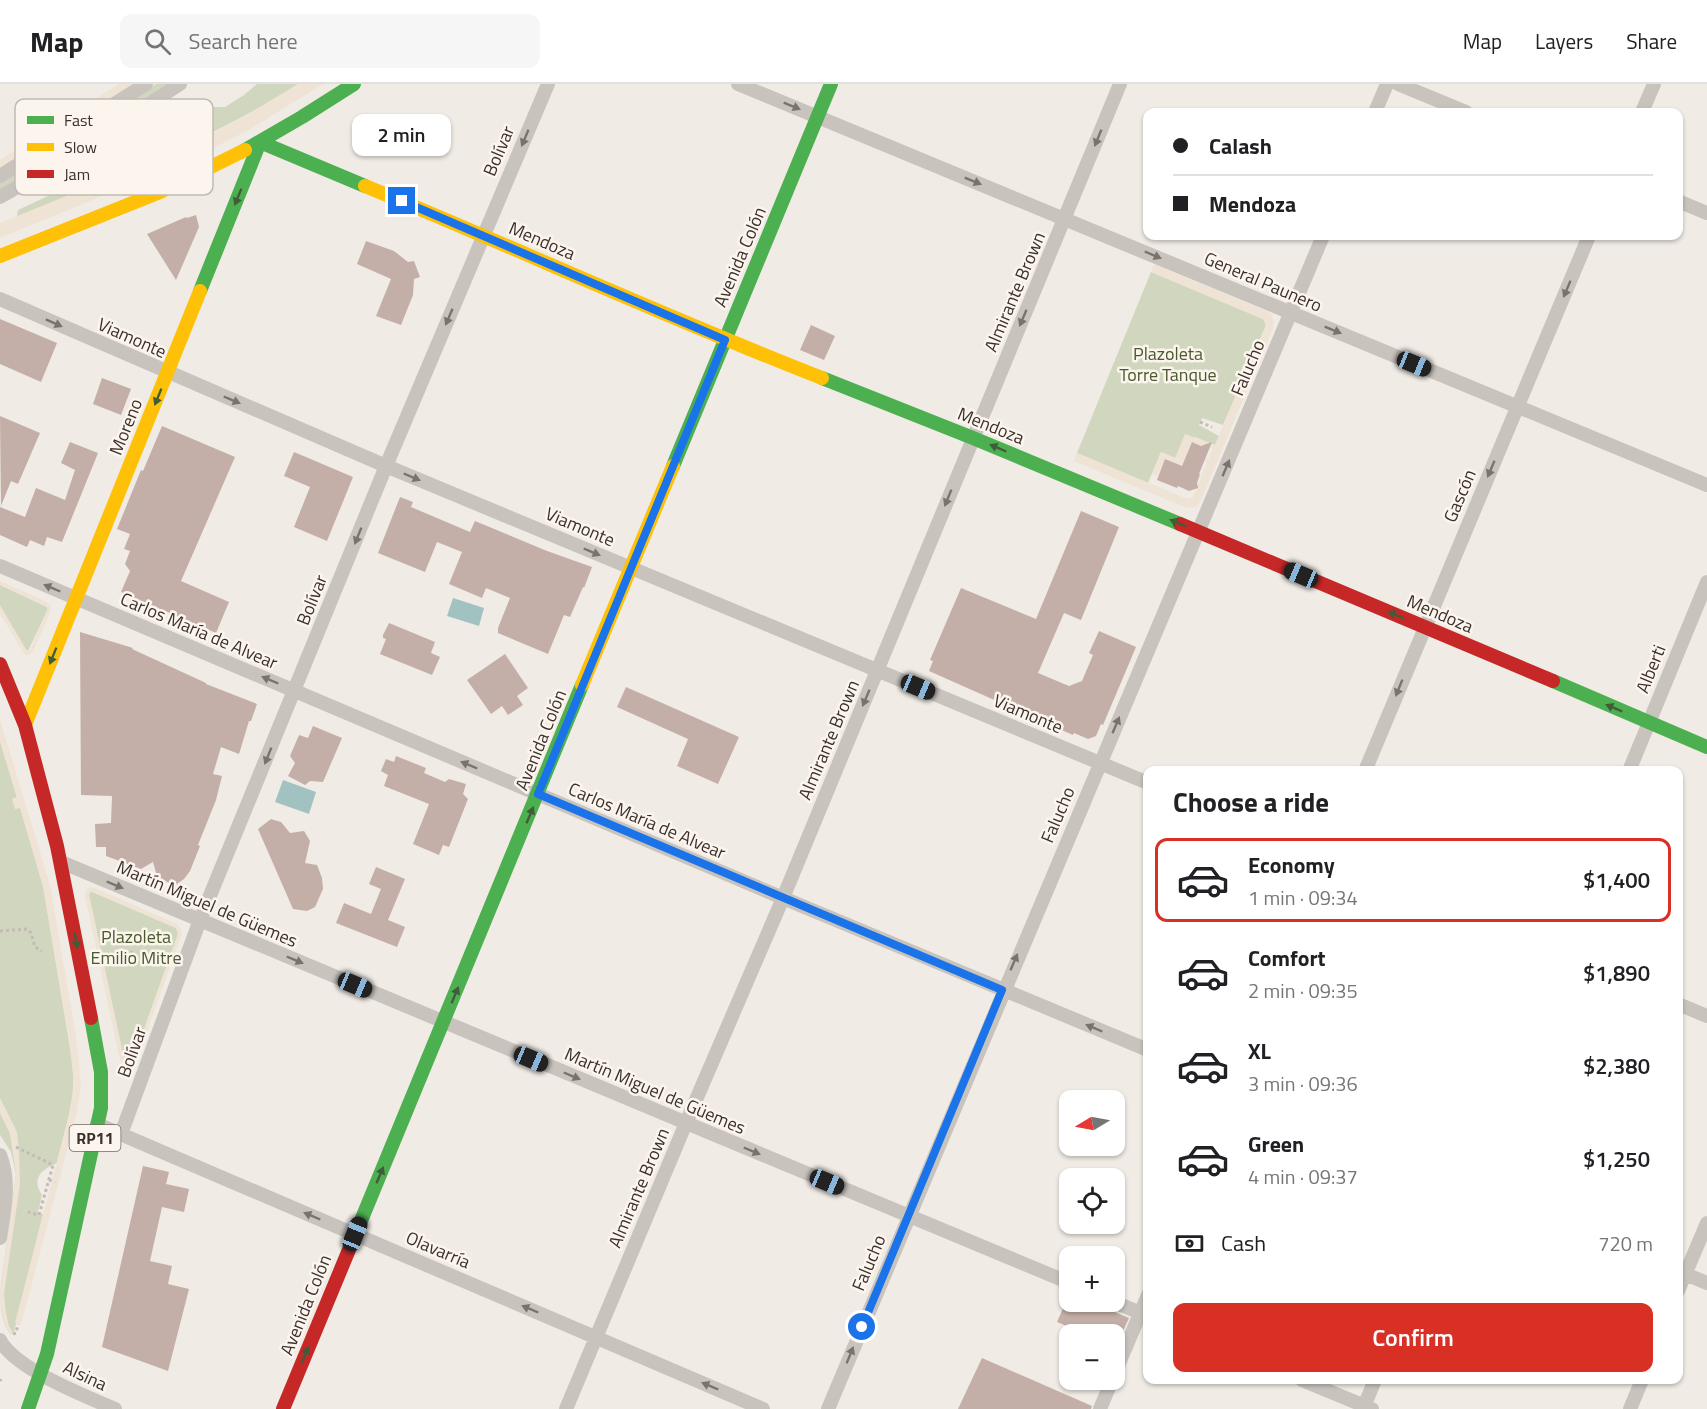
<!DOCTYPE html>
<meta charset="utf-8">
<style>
:root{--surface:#fff;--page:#f6f6f6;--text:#202124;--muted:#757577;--line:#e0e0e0;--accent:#d93025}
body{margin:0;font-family:"Titillium Web",sans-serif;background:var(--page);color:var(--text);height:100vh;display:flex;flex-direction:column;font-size:22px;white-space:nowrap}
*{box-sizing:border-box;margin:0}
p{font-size:20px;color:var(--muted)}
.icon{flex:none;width:33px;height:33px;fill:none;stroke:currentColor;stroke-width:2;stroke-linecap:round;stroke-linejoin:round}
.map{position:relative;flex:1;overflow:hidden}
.drawer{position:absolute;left:1143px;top:682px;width:540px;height:618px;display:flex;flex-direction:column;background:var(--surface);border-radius:12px;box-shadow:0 2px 4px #0004}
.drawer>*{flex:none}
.banner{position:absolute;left:1143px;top:24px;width:540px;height:132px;border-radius:12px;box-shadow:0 2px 4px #0004;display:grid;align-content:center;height:132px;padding:0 30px;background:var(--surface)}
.needle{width:39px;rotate:260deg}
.tools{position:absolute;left:1059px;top:1006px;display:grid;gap:12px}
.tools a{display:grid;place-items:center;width:66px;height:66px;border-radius:12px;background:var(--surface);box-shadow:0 2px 4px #0004;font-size:30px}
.end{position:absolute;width:27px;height:27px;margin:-14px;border:8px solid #1a73e8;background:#fff;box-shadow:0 0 0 3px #fff}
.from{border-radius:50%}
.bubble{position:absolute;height:42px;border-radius:12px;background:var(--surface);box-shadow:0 2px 4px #0004;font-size:20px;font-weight:600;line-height:42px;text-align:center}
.car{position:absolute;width:18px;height:36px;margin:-18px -9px;border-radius:8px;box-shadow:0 0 4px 2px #0007;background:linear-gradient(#222 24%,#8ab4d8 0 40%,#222 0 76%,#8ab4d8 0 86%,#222 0)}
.banner b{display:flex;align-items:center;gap:21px;height:57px;font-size:22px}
.banner b+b{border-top:2px solid var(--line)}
.banner i{width:15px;height:15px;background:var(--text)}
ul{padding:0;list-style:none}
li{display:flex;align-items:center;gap:18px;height:84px;margin:0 12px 9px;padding:0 18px;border:3px solid transparent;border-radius:12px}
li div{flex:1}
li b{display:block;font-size:22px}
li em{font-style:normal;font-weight:600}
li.active{border-color:var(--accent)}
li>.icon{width:54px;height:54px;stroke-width:1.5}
h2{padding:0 30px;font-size:27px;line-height:72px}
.pay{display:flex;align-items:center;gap:15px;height:66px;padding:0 30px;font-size:22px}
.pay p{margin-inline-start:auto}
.cta{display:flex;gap:12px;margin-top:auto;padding:12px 30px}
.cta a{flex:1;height:69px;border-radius:12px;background:var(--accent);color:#fff;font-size:24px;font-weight:600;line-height:69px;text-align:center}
header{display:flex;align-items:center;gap:36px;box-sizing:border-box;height:84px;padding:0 30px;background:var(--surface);border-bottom:2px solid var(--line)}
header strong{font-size:28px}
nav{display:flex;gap:33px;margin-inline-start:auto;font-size:21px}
.search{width:420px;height:54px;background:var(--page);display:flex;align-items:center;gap:15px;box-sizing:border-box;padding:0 21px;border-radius:12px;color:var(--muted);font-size:22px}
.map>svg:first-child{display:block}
.green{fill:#d1d6bf}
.plaza{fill:#eee3d5;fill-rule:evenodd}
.water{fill:#a1c2c1}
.building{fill:#c3afa7}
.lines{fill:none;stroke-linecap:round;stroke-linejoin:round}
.path{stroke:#c2bbb6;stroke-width:3;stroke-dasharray:3 3;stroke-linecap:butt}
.street{stroke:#c9c3be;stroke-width:14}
.fast{stroke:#4caf50;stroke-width:14}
.slow{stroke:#ffc107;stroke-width:14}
.jam{stroke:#c62828;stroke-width:14}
.oneway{fill:#7b726d}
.oneway2{fill:#415c38}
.route{stroke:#1a73e8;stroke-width:8}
.labels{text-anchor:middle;stroke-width:5;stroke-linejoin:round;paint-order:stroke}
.shield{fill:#fbf5ee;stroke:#756b66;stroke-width:1.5}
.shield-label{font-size:16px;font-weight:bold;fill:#3b302b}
.street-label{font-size:18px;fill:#3b302b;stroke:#fbf5ee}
.park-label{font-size:18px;fill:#4a5a2e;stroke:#fbf5ee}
.key{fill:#fbf5ee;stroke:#c1bab4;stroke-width:1.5}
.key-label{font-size:16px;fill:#3b302b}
</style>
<header>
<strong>Map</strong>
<div class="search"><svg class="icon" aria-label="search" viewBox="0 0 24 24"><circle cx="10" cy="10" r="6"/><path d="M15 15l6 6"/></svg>Search here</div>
<nav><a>Map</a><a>Layers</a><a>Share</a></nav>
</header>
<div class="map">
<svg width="1707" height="1325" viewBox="0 0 1707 1325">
<rect width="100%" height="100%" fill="#f0ebe5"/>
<path class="green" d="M156 0H168L0 107V99Z
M257 0H298C210 57 113 93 17 133L18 126 82 96 98 93 107 83 120 77 131 63 146 61 158 54 172 50 178 37 196 36 203 23H225L244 11Z
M1151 188 1263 235 1266 241 1223 341 1202 334 1199 341 1219 352 1215 361 1195 353 1175 374 1161 368 1148 399 1077 369Z
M0 501 47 523V527L28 567 26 566 0 522Z
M0 657 17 714 15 725 20 723 43 802 74 988 72 1018 57 1079C41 1086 31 1094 42 1111L38 1128 43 1130 14 1248 11 1251C0 1238 0 1217 1 1201L16 1090 11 1068 0 1051Z
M90 807 176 844 178 850 133 976 129 979H126L124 975 89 811Z"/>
<path class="plaza" d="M119 0H133L0 85V76Z
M298 0H323L247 47 189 76 0 154V139L184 64 242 34Z
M1154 180 1266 227 1271 230 1274 238 1273 244 1201 416 1197 422 1190 424 1184 423 1074 377 1077 369 1187 415 1193 413 1201 394 1200 392 1202 390 1207 379 1204 377 1206 374 1209 375 1213 365 1192 358 1182 382 1166 375 1158 392 1152 390 1161 368 1175 374 1185 350 1215 361 1266 241 1263 235 1151 188Z
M0 497 47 518 51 522 50 529 33 568 29 571H25L23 568 0 529V521L27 567 30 566 47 527V523L0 501Z
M0 636 50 801 76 953 81 1000 76 1032 21 1240 15 1239 16 1235 69 1031 74 1000 69 954 43 802 20 724 15 725 12 715 17 713 0 657Z
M91 803 95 804 177 840 181 845V852L136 978 134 981 130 983 124 982 120 976 85 812 87 805ZM90 808H93L176 844 177 846 178 850 133 976 129 979 126 978 124 975 89 811Z
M0 1014 17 1048 19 1067 20 1100 4 1210 6 1229 9 1243 13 1248 11 1251 5 1241 1 1224 0 1210 16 1090 10 1050 0 1029Z"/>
<path class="water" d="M453 514 484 524 479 542 447 532Z
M283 696 316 708 309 730 275 718Z"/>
<path class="building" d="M196 131 199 143 176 196 147 150 186 133 187 134Z
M366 157 394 167 408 178 414 177 420 193 414 195 413 211 401 241 376 232 391 195 357 180Z
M0 235 57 259 41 298 0 280Z
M811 241 835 252 824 276 800 266Z
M102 294 131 305 121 331 93 320Z
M0 332 40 349 18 400 11 397 1 422Z
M162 342 235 373 181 497 229 518 216 549 121 508 130 487 125 480 130 467 124 465 130 450 117 445 141 386 143 387Z
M70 358 98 369 62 458 47 453 44 462 30 456 27 463 0 451V423L25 433 36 404 65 416 75 386 61 379Z
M1192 358 1201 362 1212 358 1199 390H1200L1197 399 1198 404 1189 407 1178 402 1177 404 1157 396 1165 375 1182 382Z
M294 368 353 393 327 457 294 443 310 403 284 392Z
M400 413 413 418 411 423 470 448 475 437 547 467 592 483 584 504 583 503 570 533 564 531 548 570 498 549V544L510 514 486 504 482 514 449 500 462 468 437 458 425 488 378 469Z
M1081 427 1119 443 1081 536 1064 529 1038 589 1069 602 1082 597 1093 571 1089 569 1099 547 1136 563 1103 641 1101 640 1096 652 1088 655 1074 649 1073 651 929 587 933 577 930 576 961 504 1036 535Z
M389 539 435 558 431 569 440 573 432 591 380 570 386 555 383 554V551Z
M80 548 133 564 132 565 206 599V600L257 620 251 637H249L239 670 221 663 213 690 222 692 216 716 198 761 200 762 190 787 184 795 174 802 157 792 153 778 141 785 106 772V763H96L95 740 111 739 112 712 81 711Z
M505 570 528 604 517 612 523 621 508 631 502 622 491 630 467 596Z
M626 603 739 653 718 700 677 682 688 655 617 623Z
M313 642 342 654 323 698 310 697 305 701 288 692 295 679 290 672 299 651 308 654Z
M396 672 426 684 424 689 445 698 449 695 466 700 463 710 468 715 449 763 443 761 439 771 413 760 429 720 384 702 388 691 381 687 386 675 394 678Z
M271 735 281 738 290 749 304 747 310 757 305 779 317 781 322 794 323 805 315 823 307 827 293 825 258 745Z
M376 783 405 795 388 836 405 843 397 863 336 839 344 819 371 830 381 805 369 800Z
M143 1082 169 1088 166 1100 189 1105 184 1128 162 1123 150 1177 172 1182 168 1200 189 1205 168 1287 102 1263Z
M1066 1218H1105L1107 1223 1110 1226 1129 1234 1114 1267V1251H1068L1071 1244 1057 1238Z
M982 1274 1092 1322 1091 1325H958Z"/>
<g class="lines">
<path class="path" d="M1200 338 1212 343
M0 847 27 845 31 849 35 863 42 867
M101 874 133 868
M16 1063 53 1081 39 1131 28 1128
M49 1096 55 1098
M13 1250 16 1249 18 1240
M0 1297 1 1295"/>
<path class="street" d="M738 0 1707 401
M1398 0 1466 28
M1375 28 1387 0
M1642 28 1654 0
M0 92 146 0
M0 113 49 85 180 0
M1678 117 1707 129
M0 215 386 382 1148 699
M0 482 783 814 1148 966
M1365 687 1589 152
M1629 687 1707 498
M61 778 1070 1199
M1678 920 1707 932
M97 1040 763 1325
M121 1050 200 836 386 382 548 0
M0 1071C11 1098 4 1127 0 1154
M1678 1187 1707 1199
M1678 1207 1707 1139
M1114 1218 1148 1232
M0 1256C15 1285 85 1312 115 1325
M1114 1291 1148 1211
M1302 1296 1372 1325
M566 1325 686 1039 783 814 1120 0
M828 1325C990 932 1160 543 1323 152
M1100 1325 1112 1296
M1363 1325 1375 1296
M1630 1325 1642 1296"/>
<path class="fast" d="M245 66 302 33 354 0
M200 207 260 58 365 102
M822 294 973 354 1180 440
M673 382 831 0
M1553 597 1707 663
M358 1144 582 601
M28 1325 47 1270 101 1024V988L91 934"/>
<path class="slow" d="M365 102C518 165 668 234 822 294
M0 172 160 108 245 66
M582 601 673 382
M25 641 200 207"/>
<path class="jam" d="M1180 440 1553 597
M0 580 25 641 57 762 91 934
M283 1325 358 1144"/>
</g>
<defs><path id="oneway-solid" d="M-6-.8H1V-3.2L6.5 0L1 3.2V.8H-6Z" transform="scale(1.5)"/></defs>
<g class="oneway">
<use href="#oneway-solid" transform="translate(792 22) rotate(22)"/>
<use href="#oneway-solid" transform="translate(525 54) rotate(113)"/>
<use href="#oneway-solid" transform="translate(1098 54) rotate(112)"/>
<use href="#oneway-solid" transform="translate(973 97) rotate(22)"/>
<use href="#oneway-solid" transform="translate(1153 171) rotate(23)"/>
<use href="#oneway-solid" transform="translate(1567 205) rotate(113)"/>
<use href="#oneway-solid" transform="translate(449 233) rotate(113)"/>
<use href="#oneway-solid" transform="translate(1023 234) rotate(113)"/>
<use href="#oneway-solid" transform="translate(54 239) rotate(24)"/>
<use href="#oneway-solid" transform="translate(1333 246) rotate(22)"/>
<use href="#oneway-solid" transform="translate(232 316) rotate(23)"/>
<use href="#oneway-solid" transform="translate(1226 384) rotate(-67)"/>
<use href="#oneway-solid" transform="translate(1491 385) rotate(113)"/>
<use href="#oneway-solid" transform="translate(412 393) rotate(23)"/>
<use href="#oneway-solid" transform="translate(948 414) rotate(112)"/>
<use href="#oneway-solid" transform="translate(358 452) rotate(112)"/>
<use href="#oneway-solid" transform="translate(592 468) rotate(23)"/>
<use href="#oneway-solid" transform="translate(52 504) rotate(-157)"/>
<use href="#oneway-solid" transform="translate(270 596) rotate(-157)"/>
<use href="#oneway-solid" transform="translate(1399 604) rotate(112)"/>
<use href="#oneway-solid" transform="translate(866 614) rotate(113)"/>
<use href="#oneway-solid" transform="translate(1116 641) rotate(-67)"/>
<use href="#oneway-solid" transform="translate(268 672) rotate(112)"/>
<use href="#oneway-solid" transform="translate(469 681) rotate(-157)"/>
<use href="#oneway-solid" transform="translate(115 801) rotate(23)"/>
<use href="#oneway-solid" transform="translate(295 876) rotate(23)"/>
<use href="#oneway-solid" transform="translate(1014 878) rotate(-67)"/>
<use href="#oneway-solid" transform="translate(1094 944) rotate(-157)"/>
<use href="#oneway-solid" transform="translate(572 992) rotate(23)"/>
<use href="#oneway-solid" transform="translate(752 1067) rotate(23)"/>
<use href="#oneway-solid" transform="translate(312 1132) rotate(-157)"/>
<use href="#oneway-solid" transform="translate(530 1225) rotate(-157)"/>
<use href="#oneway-solid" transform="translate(850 1271) rotate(-68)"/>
<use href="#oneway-solid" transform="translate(710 1302) rotate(-157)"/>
</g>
<g class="oneway2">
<use href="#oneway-solid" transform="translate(238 113) rotate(112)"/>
<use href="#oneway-solid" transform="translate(158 313) rotate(112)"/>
<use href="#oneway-solid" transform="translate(998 364) rotate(-157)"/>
<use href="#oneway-solid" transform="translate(1178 439) rotate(-157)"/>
<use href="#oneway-solid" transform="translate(1396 531) rotate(-157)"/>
<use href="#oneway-solid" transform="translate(53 572) rotate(112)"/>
<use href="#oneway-solid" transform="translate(1614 624) rotate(-157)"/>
<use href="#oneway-solid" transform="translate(530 731) rotate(-67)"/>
<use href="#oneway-solid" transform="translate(76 856) rotate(79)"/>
<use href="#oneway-solid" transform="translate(455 911) rotate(-67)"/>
<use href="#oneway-solid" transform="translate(380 1091) rotate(-67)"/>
<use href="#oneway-solid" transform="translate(305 1271) rotate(-68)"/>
</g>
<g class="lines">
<path class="route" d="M402 117 725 256 538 710 1002 906 862 1243"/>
</g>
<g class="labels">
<rect class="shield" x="69.5" y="1041" width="51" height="26" rx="4.5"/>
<g class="shield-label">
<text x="95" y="1060">RP11</text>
</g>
<g class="street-label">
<text transform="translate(499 67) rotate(-67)" y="6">Bolívar</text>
<text transform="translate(542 157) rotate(23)" y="6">Mendoza</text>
<text transform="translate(740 173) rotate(-67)" y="6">Avenida Colón</text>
<text transform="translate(1263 198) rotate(23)" y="6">General Paunero</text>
<text transform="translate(1015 208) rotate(-67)" y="6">Almirante Brown</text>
<text transform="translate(132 254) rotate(24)" y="6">Viamonte</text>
<text transform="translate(1248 284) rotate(-67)" y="6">Falucho</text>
<text transform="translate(991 342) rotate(22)" y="6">Mendoza</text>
<text transform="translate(126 343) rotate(-68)" y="6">Moreno</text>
<text transform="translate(1460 412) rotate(-67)" y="6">Gascón</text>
<text transform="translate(580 443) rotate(23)" y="6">Viamonte</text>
<text transform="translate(312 516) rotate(-68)" y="6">Bolívar</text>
<text transform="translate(1440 530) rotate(23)" y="6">Mendoza</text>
<text transform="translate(199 547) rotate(23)" y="6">Carlos María de Alvear</text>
<text transform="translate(1651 585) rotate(-68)" y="6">Alberti</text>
<text transform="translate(1028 630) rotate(23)" y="6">Viamonte</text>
<text transform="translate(541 656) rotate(-68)" y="6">Avenida Colón</text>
<text transform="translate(829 656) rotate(-67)" y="6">Almirante Brown</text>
<text transform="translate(1058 731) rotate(-67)" y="6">Falucho</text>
<text transform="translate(647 737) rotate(23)" y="6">Carlos María de Alvear</text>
<text transform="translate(207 820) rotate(23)" y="6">Martín Miguel de Güemes</text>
<text transform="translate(132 968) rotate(-70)" y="6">Bolívar</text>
<text transform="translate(655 1007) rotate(23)" y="6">Martín Miguel de Güemes</text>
<text transform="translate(639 1104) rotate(-67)" y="6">Almirante Brown</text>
<text transform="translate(438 1166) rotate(23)" y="6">Olavarría</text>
<text transform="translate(869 1179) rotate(-67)" y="6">Falucho</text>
<text transform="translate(306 1221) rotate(-68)" y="6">Avenida Colón</text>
<text transform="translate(85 1292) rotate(25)" y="6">Alsina</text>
</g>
<g class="park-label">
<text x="1168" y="276">Plazoleta<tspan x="1168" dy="21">Torre Tanque</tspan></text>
<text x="136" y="859">Plazoleta<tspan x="136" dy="21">Emilio Mitre</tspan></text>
</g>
</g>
<rect x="15" y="15" width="198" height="96" rx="9" class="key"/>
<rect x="27" y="32" width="27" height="8" fill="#4caf50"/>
<rect x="27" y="59" width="27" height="8" fill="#ffc107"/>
<rect x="27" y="86" width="27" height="8" fill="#c62828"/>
<g class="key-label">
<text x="64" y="42">Fast</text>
<text x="64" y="69">Slow</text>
<text x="64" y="96">Jam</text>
</g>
</svg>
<div class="tools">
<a><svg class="needle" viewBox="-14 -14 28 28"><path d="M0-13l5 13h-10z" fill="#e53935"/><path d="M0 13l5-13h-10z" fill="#757577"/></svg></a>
<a><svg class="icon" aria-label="locate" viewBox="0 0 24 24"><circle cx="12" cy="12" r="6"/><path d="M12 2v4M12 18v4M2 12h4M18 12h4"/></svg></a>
<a>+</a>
<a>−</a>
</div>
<i class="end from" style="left:862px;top:1243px"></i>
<i class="end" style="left:402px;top:117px"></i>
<div class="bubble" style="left:352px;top:30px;width:99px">2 min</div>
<i class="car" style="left:1414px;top:280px;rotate:112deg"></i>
<i class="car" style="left:1301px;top:491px;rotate:293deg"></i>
<i class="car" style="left:918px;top:603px;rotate:113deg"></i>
<i class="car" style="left:355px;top:901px;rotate:113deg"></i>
<i class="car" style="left:531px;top:975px;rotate:113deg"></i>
<i class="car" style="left:827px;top:1098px;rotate:113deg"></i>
<i class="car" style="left:355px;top:1150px;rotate:22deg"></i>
<div class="banner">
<b><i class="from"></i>Calash</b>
<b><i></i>Mendoza</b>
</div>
<section class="drawer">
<h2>Choose a ride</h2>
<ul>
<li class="active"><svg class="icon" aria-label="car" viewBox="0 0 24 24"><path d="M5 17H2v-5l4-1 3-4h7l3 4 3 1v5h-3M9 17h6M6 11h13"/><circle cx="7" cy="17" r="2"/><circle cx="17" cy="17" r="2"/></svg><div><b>Economy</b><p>1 min · 09:34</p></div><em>$1,400</em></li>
<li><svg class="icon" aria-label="car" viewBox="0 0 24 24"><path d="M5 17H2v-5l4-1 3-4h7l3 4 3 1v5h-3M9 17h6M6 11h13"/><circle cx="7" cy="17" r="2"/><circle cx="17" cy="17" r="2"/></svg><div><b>Comfort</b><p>2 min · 09:35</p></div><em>$1,890</em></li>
<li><svg class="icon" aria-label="car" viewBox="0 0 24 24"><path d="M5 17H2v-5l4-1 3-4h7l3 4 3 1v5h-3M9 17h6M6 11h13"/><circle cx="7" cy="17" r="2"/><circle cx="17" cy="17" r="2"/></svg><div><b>XL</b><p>3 min · 09:36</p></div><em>$2,380</em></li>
<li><svg class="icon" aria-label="car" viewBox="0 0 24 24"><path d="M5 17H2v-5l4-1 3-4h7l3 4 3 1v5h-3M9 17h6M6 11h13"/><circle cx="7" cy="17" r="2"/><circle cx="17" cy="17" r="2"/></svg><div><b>Green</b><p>4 min · 09:37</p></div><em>$1,250</em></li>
</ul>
<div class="pay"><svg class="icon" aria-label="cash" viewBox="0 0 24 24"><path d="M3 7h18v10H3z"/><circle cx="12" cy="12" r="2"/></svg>Cash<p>720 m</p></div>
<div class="cta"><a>Confirm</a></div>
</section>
</div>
